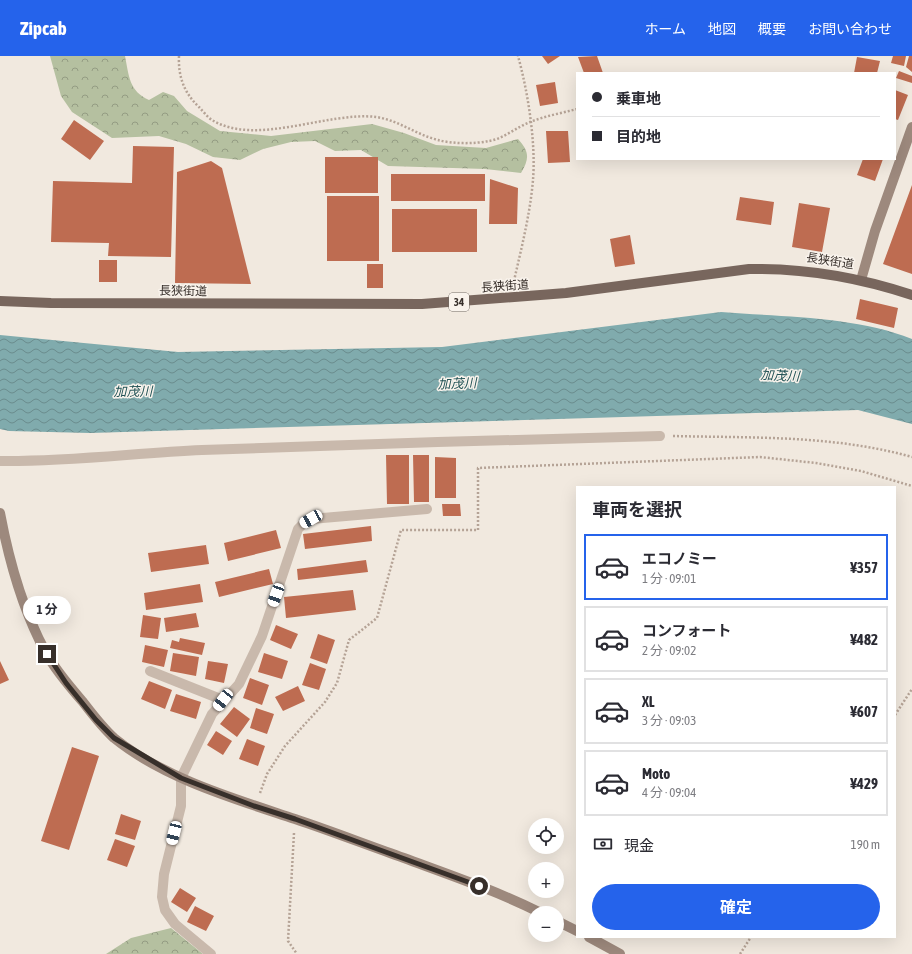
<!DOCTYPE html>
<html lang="ja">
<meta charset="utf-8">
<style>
:root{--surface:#fff;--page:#f2f2f3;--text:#2b2b33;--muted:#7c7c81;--line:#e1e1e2;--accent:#2563eb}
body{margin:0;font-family:"Asap Condensed","Noto Sans JP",sans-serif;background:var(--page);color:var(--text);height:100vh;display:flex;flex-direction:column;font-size:15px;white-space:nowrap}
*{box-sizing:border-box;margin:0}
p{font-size:13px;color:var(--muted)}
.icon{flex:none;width:22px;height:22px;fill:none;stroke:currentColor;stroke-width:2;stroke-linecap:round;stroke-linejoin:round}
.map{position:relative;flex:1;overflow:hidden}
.details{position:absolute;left:576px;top:430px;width:320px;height:452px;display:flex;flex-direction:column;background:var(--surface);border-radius:0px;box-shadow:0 4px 16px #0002}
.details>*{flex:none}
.banner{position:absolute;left:576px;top:16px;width:320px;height:88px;border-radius:0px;box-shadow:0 4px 16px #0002;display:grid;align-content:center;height:88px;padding:0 16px;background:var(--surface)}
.tools{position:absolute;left:528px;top:762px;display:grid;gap:8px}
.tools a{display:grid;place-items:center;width:36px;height:36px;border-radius:50%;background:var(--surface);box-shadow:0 4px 16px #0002;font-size:20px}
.end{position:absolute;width:18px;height:18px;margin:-9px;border:5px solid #372f2a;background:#fff;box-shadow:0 0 0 2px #fff}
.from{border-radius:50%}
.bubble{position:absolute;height:28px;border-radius:14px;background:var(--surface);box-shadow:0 4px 16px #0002;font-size:13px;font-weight:700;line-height:28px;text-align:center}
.car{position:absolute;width:12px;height:24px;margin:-12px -6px;border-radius:5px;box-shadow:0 0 3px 1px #0007;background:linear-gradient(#fff 24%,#345 0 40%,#fff 0 76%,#345 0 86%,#fff 0)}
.banner b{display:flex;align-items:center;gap:14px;height:38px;font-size:15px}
.banner b+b{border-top:1px solid var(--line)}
.banner i{width:10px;height:10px;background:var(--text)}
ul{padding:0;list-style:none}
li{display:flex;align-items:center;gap:12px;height:66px;margin:0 8px 6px;padding:0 8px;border:2px solid var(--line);border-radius:0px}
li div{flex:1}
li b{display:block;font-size:15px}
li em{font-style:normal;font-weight:700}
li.on{border-color:var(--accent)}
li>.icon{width:36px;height:36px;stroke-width:1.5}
h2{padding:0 16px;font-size:18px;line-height:48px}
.pay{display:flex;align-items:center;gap:10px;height:44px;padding:0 16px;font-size:15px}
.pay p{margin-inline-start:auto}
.button{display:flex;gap:8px;margin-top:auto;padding:8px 16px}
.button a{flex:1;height:46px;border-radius:24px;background:var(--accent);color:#fff;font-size:16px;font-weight:700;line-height:46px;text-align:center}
header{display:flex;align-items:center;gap:24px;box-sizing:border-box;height:56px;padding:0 20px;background:var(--accent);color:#fff}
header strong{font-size:19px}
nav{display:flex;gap:22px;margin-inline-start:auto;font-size:14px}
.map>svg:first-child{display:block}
.forest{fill:url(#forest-crowns)}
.water{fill:url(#water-waves)}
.building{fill:#be6c51}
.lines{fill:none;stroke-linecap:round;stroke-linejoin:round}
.path{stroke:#b5a396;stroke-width:2.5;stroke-dasharray:2 2;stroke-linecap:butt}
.street{stroke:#c9b9ac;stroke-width:10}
.secondary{stroke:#9d897d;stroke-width:10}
.primary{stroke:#78665d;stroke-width:10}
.route{stroke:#372f2a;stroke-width:5}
.labels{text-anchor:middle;stroke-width:3;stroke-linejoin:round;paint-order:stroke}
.shield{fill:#f9f3ec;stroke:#716a64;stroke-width:1}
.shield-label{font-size:11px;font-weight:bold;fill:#372f2a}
.street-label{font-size:12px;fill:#372f2a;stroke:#f9f3ec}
.water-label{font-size:13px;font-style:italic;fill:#225356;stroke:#f9f3ec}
</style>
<header>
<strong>Zipcab</strong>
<nav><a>ホーム</a><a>地図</a><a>概要</a><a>お問い合わせ</a></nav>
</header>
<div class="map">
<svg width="912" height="898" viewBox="0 0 912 898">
<defs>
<pattern id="forest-crowns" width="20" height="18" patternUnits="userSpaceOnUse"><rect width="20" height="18" fill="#b5c0a0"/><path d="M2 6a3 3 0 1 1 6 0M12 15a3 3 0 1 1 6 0" fill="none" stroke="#949c83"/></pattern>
<pattern id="water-waves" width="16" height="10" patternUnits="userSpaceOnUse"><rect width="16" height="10" fill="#80abad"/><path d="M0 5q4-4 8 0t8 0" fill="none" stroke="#6a8c8d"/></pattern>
</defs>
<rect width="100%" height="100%" fill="#f1e9df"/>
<path class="forest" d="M50 0H125C129 20 129 35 149 44L163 36 174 40 187 55 220 75 271 80 372 68 404 77 436 89 486 92 518 83C529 95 530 102 521 117L485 113 388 110 361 94 335 95 315 85 291 86 263 93 240 104 213 101 186 88 159 80 112 82 72 56 61 40Z
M171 872 203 898H106L131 882Z"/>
<path class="water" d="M721 256C782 261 855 260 912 283V368L858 354 90 377 9 375 0 373V279L178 296 442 291Z"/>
<path class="building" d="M542 0H560L548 8Z
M597 0 603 17H584L578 1Z
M893 0H906L904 10 891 7Z
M909 0H912V16L906 11Z
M857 1 880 5 877 17H854Z
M899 15 912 20V27L896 22Z
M555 26 558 47 540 50 536 29Z
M895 34 908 39 898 64 895 63Z
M74 64 104 85 90 104 61 83Z
M546 75H568L570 106 548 107Z
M133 90 174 91 171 201 108 200 109 187 51 186 53 125 132 127Z
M325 101H378V137H325Z
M863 103H883L875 125 857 119Z
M211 105 222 112 251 228 175 227 177 116Z
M391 118H485V145H391Z
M490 123 518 132 517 168H489Z
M912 129V218L883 208Z
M327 140H379V205H327Z
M740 141 774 146 771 169 736 164Z
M799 147 830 152 822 196 792 191Z
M392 153H477V196H392Z
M630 179 635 208 615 211 610 183Z
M99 204H117V226H99Z
M367 208H383V232H367Z
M860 243 898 252 894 272 856 263Z
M386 399H409V448H387Z
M413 399H429V446H414Z
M435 401 456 402V442H435Z
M442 448H460L461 460H443Z
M371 470 372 485 305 493 303 478Z
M276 474 281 492 228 505 224 487Z
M206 489 209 508 151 516 148 497Z
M366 504 368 516 298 524 297 513Z
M269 513 273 528 219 541 215 526Z
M200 528 203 546 146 554 144 537Z
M353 534 356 554 286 562 284 541Z
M196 557 199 571 166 576 164 562Z
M143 559 161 562 158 583 140 581Z
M276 569 298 578 291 593 270 584Z
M318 578 335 584 327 608 310 602Z
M180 582 205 587 202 599 170 592 172 584 179 586Z
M145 589 168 594 164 611 142 606Z
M173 597 199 601 196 620 170 615Z
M264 597 288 605 282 623 258 616Z
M0 605 9 624 0 628Z
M208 605 228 608 224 627 205 623Z
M310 607 326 613 319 634 302 629Z
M250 622 269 629 262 649 243 642Z
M149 625 172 634 165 653 141 643Z
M298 630 305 645 283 655 275 641Z
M176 638 201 646 196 663 170 655Z
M234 651 250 663 237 681 220 668Z
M256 652 274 658 267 678 250 672Z
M216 675 232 685 223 699 207 689Z
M247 683 265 690 258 710 239 703Z
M72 691 99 700 69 794 41 785Z
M121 758 141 765 135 784 115 778Z
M115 783 135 790 127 811 107 804Z
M180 832 196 842 187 856 171 846Z
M195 850 214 860 206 875 187 866Z"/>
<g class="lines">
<path class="path" d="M179 0C178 20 184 37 199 51 203 55 207 61 212 64 256 91 328 55 376 61 398 64 417 79 438 84 453 88 474 88 489 85 503 83 517 71 530 66 545 60 562 57 577 53
M513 229C521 194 530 159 533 124 536 87 528 36 518 0
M673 380C753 382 834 379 912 401
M895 659 912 633
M260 737 267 718 285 690 325 646 337 627 349 584 377 562 401 474H478V412L760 401 816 407 861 415 912 430
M294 777 288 885 297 898
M740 898 751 881"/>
<path class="street" d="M0 405C67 406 135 397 202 394 355 388 507 384 660 380
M150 615 223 644
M211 898 175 868 165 854 162 841 164 818 181 750V722L212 658 239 628 262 580 298 473 303 468 311 463 427 453"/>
<path class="secondary" d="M861 224 875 175 912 71
M0 457C9 505 22 553 46 597 56 615 70 631 83 646 93 659 102 671 114 682 163 722 235 743 295 763 331 775 367 789 404 802 450 819 497 835 541 857
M557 865 577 875
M589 881 620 898"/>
<path class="primary" d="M0 245 51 247 422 248 566 237 749 213C806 212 858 221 912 239"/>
</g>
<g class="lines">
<path class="route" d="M47 598 66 627 96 664 114 682 181 722 254 750 295 763 479 830"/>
</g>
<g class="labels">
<rect class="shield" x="449" y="237" width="20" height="18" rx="3"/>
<g class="shield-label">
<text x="459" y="250">34</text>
</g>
<g class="street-label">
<text transform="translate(830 205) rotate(9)" y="4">長狭街道</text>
<text transform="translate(505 230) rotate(-4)" y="4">長狭街道</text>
<text transform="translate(183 235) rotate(1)" y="4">長狭街道</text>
</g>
<g class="water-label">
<text transform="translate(780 319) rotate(3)" y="5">加茂川</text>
<text transform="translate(457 327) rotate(-2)" y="5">加茂川</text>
<text transform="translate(133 335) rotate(-1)" y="5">加茂川</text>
</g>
</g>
</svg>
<div class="tools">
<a><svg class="icon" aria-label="locate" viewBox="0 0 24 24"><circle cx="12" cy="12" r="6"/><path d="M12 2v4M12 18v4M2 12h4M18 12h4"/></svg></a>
<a>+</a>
<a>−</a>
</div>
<i class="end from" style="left:479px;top:830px"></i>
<i class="end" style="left:47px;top:598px"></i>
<div class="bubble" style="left:23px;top:540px;width:48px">1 分</div>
<i class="car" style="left:311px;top:463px;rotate:241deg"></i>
<i class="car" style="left:276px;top:539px;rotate:200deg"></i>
<i class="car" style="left:223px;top:644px;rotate:218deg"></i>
<i class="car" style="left:174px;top:777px;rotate:194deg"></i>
<div class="banner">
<b><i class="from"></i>乗車地</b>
<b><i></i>目的地</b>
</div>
<section class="details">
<h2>車両を選択</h2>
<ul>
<li class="on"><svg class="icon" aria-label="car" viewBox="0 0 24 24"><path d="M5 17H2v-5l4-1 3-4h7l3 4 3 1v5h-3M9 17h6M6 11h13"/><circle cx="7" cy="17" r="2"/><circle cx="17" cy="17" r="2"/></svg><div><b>エコノミー</b><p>1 分 · 09:01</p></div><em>¥357</em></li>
<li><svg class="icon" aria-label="car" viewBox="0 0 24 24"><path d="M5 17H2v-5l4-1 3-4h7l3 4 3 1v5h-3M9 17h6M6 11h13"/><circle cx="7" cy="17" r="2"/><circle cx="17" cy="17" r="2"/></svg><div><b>コンフォート</b><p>2 分 · 09:02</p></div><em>¥482</em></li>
<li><svg class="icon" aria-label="car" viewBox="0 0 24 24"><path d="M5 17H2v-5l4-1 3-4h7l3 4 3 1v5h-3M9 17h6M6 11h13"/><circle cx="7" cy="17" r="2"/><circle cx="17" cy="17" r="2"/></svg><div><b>XL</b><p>3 分 · 09:03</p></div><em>¥607</em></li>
<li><svg class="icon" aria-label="car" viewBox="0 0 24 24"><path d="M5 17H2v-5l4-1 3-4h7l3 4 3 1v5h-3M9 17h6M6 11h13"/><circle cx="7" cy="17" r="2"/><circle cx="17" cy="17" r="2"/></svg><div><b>Moto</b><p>4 分 · 09:04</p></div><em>¥429</em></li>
</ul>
<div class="pay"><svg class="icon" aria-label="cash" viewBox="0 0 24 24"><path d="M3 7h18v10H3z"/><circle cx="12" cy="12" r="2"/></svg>現金<p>190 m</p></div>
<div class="button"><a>確定</a></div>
</section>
</div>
